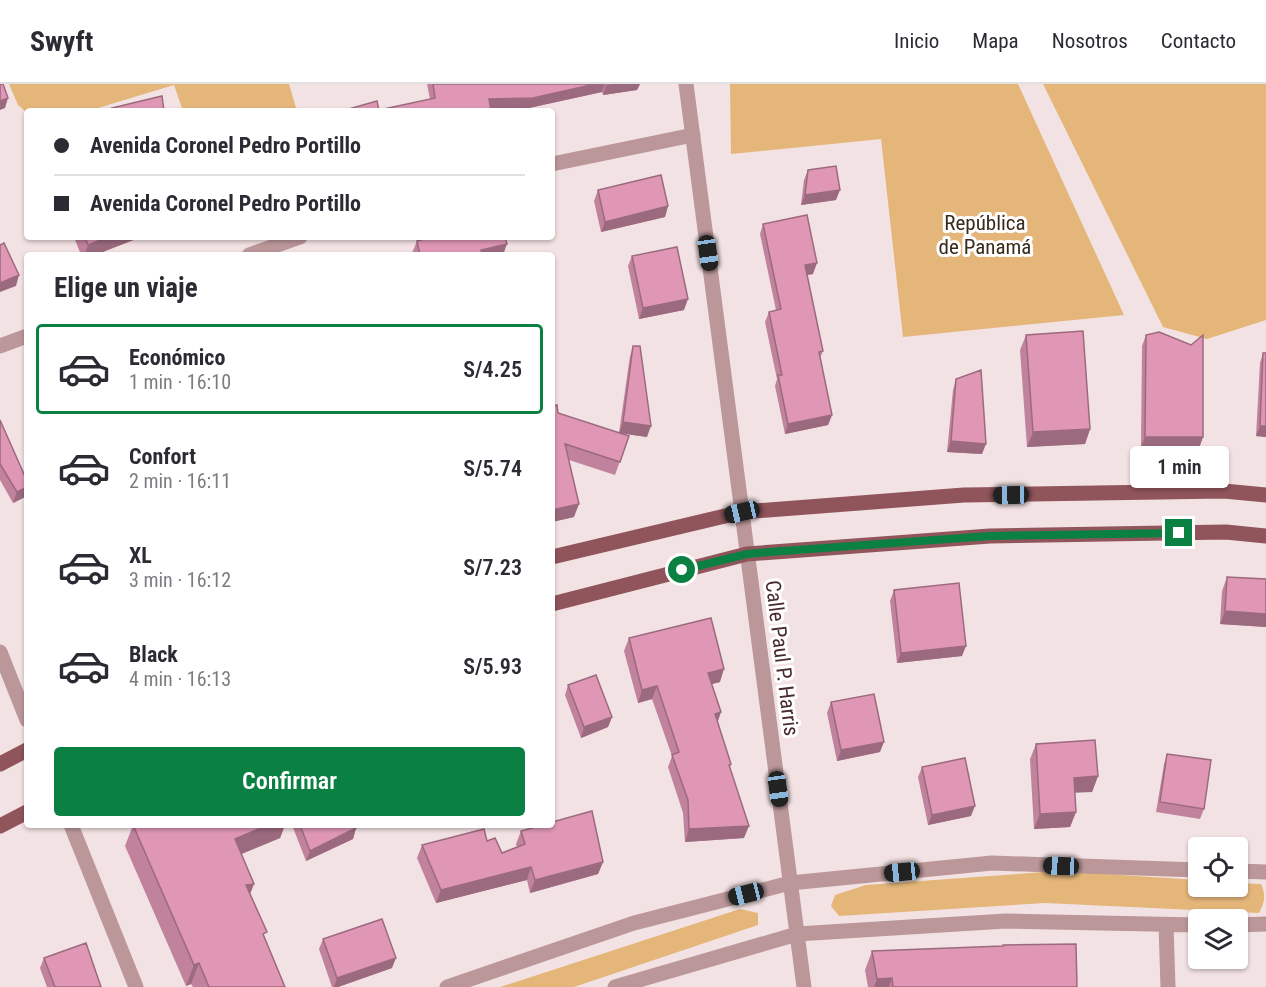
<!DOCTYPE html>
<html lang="es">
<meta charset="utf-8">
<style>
:root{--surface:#fff;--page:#f7f7f7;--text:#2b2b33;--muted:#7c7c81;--line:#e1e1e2;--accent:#0b8043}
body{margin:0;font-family:"Roboto Condensed",sans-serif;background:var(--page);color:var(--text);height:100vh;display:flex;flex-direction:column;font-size:22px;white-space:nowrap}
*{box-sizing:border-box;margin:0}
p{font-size:20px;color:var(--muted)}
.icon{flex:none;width:33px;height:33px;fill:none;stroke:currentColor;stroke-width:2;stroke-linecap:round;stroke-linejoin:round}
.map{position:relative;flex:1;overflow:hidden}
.drawer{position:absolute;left:24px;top:168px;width:531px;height:576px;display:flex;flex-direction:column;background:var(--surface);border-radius:6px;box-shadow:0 2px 4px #0004}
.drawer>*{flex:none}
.guide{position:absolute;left:24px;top:24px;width:531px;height:132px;border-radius:6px;box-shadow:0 2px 4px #0004;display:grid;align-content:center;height:132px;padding:0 30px;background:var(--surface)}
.tools{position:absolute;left:1188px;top:753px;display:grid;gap:12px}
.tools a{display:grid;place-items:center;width:60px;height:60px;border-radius:6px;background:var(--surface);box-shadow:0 2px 4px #0004;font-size:30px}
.end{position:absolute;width:27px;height:27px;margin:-14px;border:8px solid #0b8043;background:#fff;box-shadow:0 0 0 3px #fff}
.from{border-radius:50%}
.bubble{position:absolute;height:42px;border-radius:6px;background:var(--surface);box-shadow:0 2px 4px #0004;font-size:20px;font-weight:600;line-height:42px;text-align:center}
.car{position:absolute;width:18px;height:36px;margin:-18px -9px;border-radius:8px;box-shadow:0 0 4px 2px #0007;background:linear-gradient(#222 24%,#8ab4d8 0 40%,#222 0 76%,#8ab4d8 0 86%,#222 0)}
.guide b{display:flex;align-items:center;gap:21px;height:57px;font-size:22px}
.guide b+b{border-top:2px solid var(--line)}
.guide i{width:15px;height:15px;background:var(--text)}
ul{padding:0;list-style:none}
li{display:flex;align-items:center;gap:18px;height:90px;margin:0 12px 9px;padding:0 18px;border:3px solid transparent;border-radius:6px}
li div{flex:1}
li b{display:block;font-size:22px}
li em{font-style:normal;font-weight:600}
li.selected{border-color:var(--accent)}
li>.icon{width:54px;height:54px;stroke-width:1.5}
h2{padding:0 30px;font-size:27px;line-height:72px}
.action{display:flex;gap:12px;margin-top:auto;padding:12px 30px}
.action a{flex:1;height:69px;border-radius:6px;background:var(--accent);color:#fff;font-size:24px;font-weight:600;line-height:69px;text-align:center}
header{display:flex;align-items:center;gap:36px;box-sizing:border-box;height:84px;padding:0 30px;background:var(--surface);border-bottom:2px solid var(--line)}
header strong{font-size:28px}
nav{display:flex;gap:33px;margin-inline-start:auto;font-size:21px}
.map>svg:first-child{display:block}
.green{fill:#e4b67a}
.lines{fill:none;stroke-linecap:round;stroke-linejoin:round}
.minor{stroke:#bb979a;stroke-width:15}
.major{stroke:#90545b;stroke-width:15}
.wall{fill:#c0829c}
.shaded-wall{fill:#9c6a7f}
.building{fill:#df97b5;stroke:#9c6a7f;stroke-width:1.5}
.route{stroke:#0b8043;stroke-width:8}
.labels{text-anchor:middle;stroke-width:6;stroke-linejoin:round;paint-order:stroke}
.park-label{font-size:21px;fill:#392b1a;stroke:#fff}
.street-label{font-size:21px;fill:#48292c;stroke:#fff}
</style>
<header>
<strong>Swyft</strong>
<nav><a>Inicio</a><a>Mapa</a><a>Nosotros</a><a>Contacto</a></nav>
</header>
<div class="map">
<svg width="1266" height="903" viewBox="0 0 1266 903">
<rect width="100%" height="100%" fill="#f3e2e3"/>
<path class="green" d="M9 0H289L297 27H183L174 1 88 27H27V29L18 21Z
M730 0H1018L1124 231 903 253 881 55 731 70Z
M1043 0H1266V236L1207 255 1163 243Z
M1059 787 1198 796V802H1238V799L1261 800C1266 811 1265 818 1259 829L1045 819 839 832 831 822 835 811 866 801Z
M740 825 758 829V841L574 903H500Z"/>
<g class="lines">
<path class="minor" d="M686 0 804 903
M552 80 693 51
M249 171 300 153
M0 262 27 252
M0 568 27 636
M71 741 136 903
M1238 787 1266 788
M1166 841 1168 903
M1238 841 1266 840
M447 903 634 839 790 799 992 779 1198 786
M615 903 797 850 1006 837 1198 841"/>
<path class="major" d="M552 473 742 428 964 411 1224 407 1266 411
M552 520 747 470 990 452 1226 448 1266 452
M0 680 27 666
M0 742 27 728"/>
</g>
<path class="wall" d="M427 0H640L637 6 603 11 602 8 529 24 491 25V27H345V26H379L430 15Z
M808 86 836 116 801 121 804 96Z
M598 106 668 122 665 133 601 148 594 117Z
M763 140 813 190 807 191 823 267 820 274 832 331 828 341 785 350 775 302 777 295 765 238 769 228 776 226 760 150Z
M74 153H141L95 171H81Z
M417 157 503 171H413L412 169Z
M632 172 684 226 639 235 628 182Z
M1026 251 1090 345 1085 360 1027 363 1020 266Z
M1146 251 1203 353 1199 364 1141 363 1142 262Z
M633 262 647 353 619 349 630 272Z
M1263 269H1266V353L1256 352 1260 279Z
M27 288V300L25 295Z
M956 295 982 370 947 368 953 306Z
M552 322 558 329 629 352 615 391 569 376 574 433 552 438Z
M0 336 27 397V408L25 413 13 419 0 396Z
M1227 493 1266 495V543L1220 540 1222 507Z
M894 506 962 572 897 579 890 517Z
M629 554 720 598 712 600 718 638 731 680 730 684 744 754 685 758 683 729 668 683 672 672 652 615 638 619 624 567Z
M568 601 612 633 608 643 581 654 565 611Z
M831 618 880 668 837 677 827 629Z
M1036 660 1098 692 1092 708H1074L1076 728 1070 743 1034 745 1030 675Z
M1167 670 1204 725 1200 735 1156 728 1164 680Z
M922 683 971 732 928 741 918 693Z
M133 741H285L280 754 241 770 250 810 265 855 285 903H193L191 900 186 902 125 762Z
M292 741H355L356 744 353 755 306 777Z
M521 747 603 778 598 790 530 809 527 796 436 819 417 774 422 761 487 757 502 769 517 763 516 760Z
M323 855 392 884 338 903H332L319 865Z
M872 867 1077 903H868L865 886Z
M44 874 101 903H47L40 884Z"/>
<path class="shaded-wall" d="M595 0H605L602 8 529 24 485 26 489 15Z
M614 0H640L637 6 603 11 606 1Z
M8 14 5 24 0 26V17Z
M840 106 836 116 801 121 805 111Z
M668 122 665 133 601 148 605 138Z
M108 153H141L95 171H84L88 161Z
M507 160 503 171H479L481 166Z
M817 179 813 190 801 192 805 181Z
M19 191 16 202 0 208V199Z
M688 215 684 226 639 235 643 224Z
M832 331 828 341 785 350 788 340Z
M623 338 651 342 647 353 619 349Z
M1260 342H1266V353L1256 352Z
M1090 345 1085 360 1027 363 1033 348Z
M1145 353H1203L1199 364 1141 363Z
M951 357 986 360 982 370 947 368Z
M27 403V408L25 413 13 419 17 408Z
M579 420 574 433 552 438V426Z
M1225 527 1266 530V543L1220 540Z
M966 562 962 572 897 579 901 569Z
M724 585 720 598 704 602 708 589Z
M657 602 652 615 638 619 642 606Z
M721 628 717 640 715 630Z
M612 633 608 643 581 654 584 643Z
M884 658 880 668 837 677 841 666Z
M1098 692 1092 708 1068 709 1074 694Z
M975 722 971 732 928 741 932 731Z
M1076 728 1070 743 1034 745 1040 730Z
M268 741H285L280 754 227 776 235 755Z
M749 742 744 754 685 758 689 745Z
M356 744 353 755 306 777 310 767Z
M603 778 598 790 530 809 535 796Z
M531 783 527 796 436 819 441 806Z
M254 800 246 821V801Z
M396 874 392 884 338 903H334L337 894Z
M199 879 191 900 186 902 194 881Z
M892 894 889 903H874L877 895Z"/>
<path class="building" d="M0 0H3L8 14 0 17Z
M433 0H595L533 14 489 15 491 27H345V26L377 17 379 26 435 14Z
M162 12 164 27H114L112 24Z
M836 82 840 106 805 111 808 86Z
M661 91 668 122 605 138 598 106Z
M807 131 817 179 805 181 823 267 819 268 832 331 788 340 778 291H782L769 228 781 225 763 140Z
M85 153H108L88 161Z
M432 153H505L507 160 481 166 482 171H420L417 157Z
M4 159 19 191 0 199V161Z
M677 163 688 215 643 224 632 172Z
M1083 247 1090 345 1033 348 1026 251Z
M1159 248 1191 261 1203 251V353H1145L1146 251Z
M633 262H640L651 342 623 338Z
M1263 269H1266V342H1260Z
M981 286 986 360 951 357 956 295Z
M557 321 558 329 629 352 620 378 565 360 579 420 552 426V322Z
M0 336 27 397V403L17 408 0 380Z
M1227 493 1266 495V530L1225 527Z
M959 499 966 562 901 569 894 506Z
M711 534 724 585 708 589 721 628 715 630 731 680 729 681 749 742 689 745 688 716 672 671 679 668 657 602 642 606 629 554Z
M596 591 612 633 584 643 568 601Z
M874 610 884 658 841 666 831 618Z
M1095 656 1098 692 1074 694 1076 728 1040 730 1036 660Z
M1167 670 1211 676 1204 725 1160 718Z
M965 674 975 722 932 731 922 683Z
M592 727 603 778 535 796 531 783 441 806 422 761 484 745 487 757 495 754 502 769 525 760 521 747 543 741H552V738Z
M133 741H268L235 755 254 800 246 801 267 848 263 850 285 903H209L199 879 194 881Z
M300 741H355L356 744 310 767Z
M382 835 396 874 337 894 323 855Z
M86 859 101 903H55L44 874Z
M1076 860 1077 903H893L892 894 877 895 872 867 1003 862V861Z"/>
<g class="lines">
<path class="route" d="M682 486 747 470 769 468 990 452 1179 449"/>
</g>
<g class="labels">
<g class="park-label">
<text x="985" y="146">República<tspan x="985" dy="24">de Panamá</tspan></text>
</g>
<g class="street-label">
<text transform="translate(782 574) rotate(83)" y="7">Calle Paul P. Harris</text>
</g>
</g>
</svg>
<div class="tools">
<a><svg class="icon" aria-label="locate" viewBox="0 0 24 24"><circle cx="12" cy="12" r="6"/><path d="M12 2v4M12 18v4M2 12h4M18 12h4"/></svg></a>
<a><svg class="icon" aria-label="layers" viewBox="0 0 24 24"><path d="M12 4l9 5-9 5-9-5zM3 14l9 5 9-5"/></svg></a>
</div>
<i class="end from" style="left:682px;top:486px"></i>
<i class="end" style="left:1179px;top:449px"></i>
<div class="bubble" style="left:1130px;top:362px;width:99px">1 min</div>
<i class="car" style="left:708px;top:169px;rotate:172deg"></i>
<i class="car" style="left:1011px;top:411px;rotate:269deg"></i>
<i class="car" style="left:742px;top:428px;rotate:257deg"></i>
<i class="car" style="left:778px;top:705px;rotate:172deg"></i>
<i class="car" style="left:1061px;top:782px;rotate:272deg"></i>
<i class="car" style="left:902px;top:788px;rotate:264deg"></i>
<i class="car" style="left:746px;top:810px;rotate:256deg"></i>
<div class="guide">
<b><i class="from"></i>Avenida Coronel Pedro Portillo</b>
<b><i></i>Avenida Coronel Pedro Portillo</b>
</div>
<section class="drawer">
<h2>Elige un viaje</h2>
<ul>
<li class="selected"><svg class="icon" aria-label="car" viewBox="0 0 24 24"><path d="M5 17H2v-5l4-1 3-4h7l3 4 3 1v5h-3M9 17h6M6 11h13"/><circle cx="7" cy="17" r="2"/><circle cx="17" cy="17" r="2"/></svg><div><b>Económico</b><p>1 min · 16:10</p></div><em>S/4.25</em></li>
<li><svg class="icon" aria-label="car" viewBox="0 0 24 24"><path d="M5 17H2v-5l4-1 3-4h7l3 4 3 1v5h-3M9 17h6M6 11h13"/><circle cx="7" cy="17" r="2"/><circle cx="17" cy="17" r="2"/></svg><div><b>Confort</b><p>2 min · 16:11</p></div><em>S/5.74</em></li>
<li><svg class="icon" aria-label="car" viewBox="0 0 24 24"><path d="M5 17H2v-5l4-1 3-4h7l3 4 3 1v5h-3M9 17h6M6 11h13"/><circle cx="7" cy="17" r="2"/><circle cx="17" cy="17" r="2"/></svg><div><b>XL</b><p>3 min · 16:12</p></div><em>S/7.23</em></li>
<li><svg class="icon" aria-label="car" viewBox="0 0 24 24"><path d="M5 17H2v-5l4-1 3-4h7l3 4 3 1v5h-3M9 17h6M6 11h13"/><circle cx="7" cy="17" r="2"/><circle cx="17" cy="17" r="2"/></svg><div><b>Black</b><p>4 min · 16:13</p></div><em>S/5.93</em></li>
</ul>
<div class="action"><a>Confirmar</a></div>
</section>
</div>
